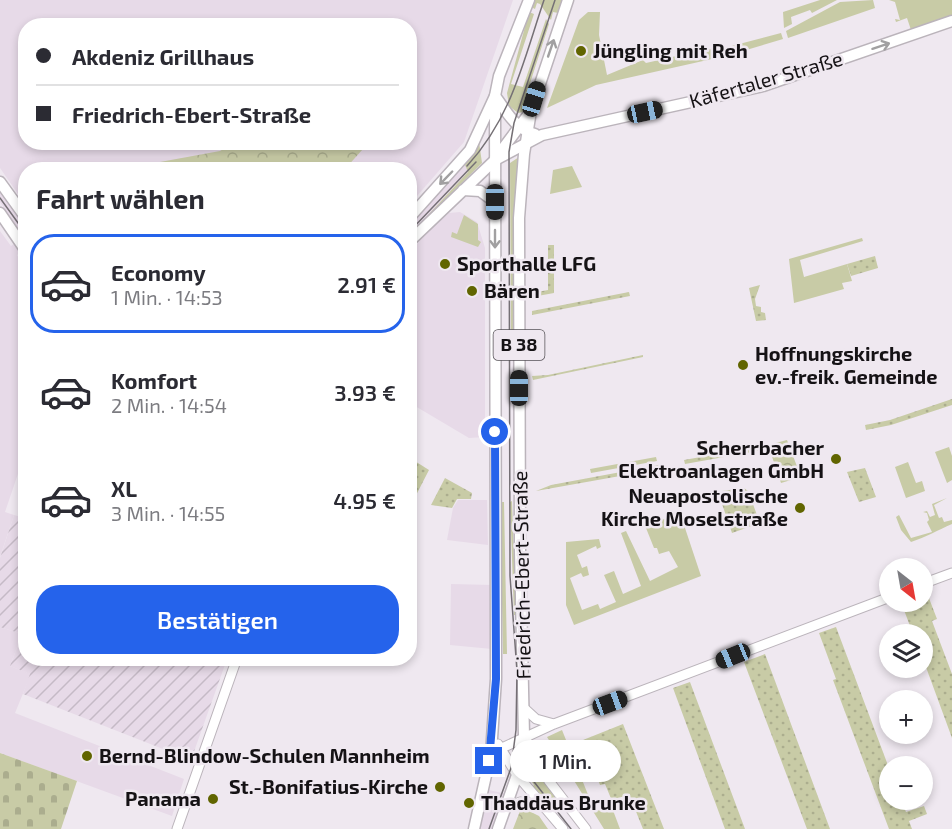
<!DOCTYPE html>
<html lang="de">
<meta charset="utf-8">
<style>
:root{--surface:#fff;--page:#f7f7f7;--text:#2b2b33;--muted:#7c7c81;--line:#e1e1e2;--accent:#2563eb}
body{margin:0;font-family:"Exo 2",sans-serif;background:var(--page);color:var(--text);height:100vh;display:flex;flex-direction:column;font-size:22px;white-space:nowrap}
*{box-sizing:border-box;margin:0}
p{font-size:20px;color:var(--muted)}
.icon{flex:none;width:33px;height:33px;fill:none;stroke:currentColor;stroke-width:2;stroke-linecap:round;stroke-linejoin:round}
.map{position:relative;flex:1;overflow:hidden}
.drawer{position:absolute;left:18px;top:162px;width:399px;height:504px;display:flex;flex-direction:column;background:var(--surface);border-radius:24px;box-shadow:0 3px 9px #0003}
.drawer>*{flex:none}
.banner{position:absolute;left:18px;top:18px;width:399px;height:132px;border-radius:24px;box-shadow:0 3px 9px #0003;display:grid;align-content:center;height:132px;padding:0 18px;background:var(--surface)}
.needle{width:39px;rotate:149deg}
.fabs{position:absolute;left:879px;top:558px;display:grid;gap:12px}
.fabs a{display:grid;place-items:center;width:54px;height:54px;border-radius:50%;background:var(--surface);box-shadow:0 3px 9px #0003;font-size:30px}
.end{position:absolute;width:27px;height:27px;margin:-14px;border:8px solid #2563eb;background:#fff;box-shadow:0 0 0 3px #fff}
.from{border-radius:50%}
.bubble{position:absolute;height:42px;border-radius:21px;background:var(--surface);box-shadow:0 3px 9px #0003;font-size:20px;font-weight:600;line-height:42px;text-align:center}
.car{position:absolute;width:18px;height:36px;margin:-18px -9px;border-radius:8px;box-shadow:0 0 4px 2px #0007;background:linear-gradient(#222 24%,#8ab4d8 0 40%,#222 0 76%,#8ab4d8 0 86%,#222 0)}
.banner b{display:flex;align-items:center;gap:21px;height:57px;font-size:22px}
.banner b+b{border-top:2px solid var(--line)}
.banner i{width:15px;height:15px;background:var(--text)}
ul{padding:0;list-style:none}
li{display:flex;align-items:center;gap:18px;height:99px;margin:0 12px 9px;padding:0 6px;border:3px solid transparent;border-radius:24px}
li div{flex:1}
li b{display:block;font-size:22px}
li em{font-style:normal;font-weight:600}
li.active{border-color:var(--accent)}
li>.icon{width:54px;height:54px;stroke-width:1.5}
h2{padding:0 18px;font-size:27px;line-height:72px}
.button{display:flex;gap:12px;margin-top:auto;padding:12px 18px}
.button a{flex:1;height:69px;border-radius:24px;background:var(--accent);color:#fff;font-size:24px;font-weight:600;line-height:69px;text-align:center}
.map>svg:first-child{display:block}
.built{fill:#e7dae8;fill-rule:evenodd}
.industrial{fill:url(#industrial-furrows)}
.grass{fill:#c8cba6}
.cemetery{fill:url(#cemetery-stones)}
.park{fill:url(#park-crowns)}
.garden{fill:url(#garden-dots)}
.lines{fill:none;stroke-linecap:round;stroke-linejoin:round}
.tertiary-casing{stroke:#bbb4bb;stroke-width:11}
.secondary-casing{stroke:#bbb4bb;stroke-width:13}
.primary-casing{stroke:#bbb4bb;stroke-width:13}
.tertiary{stroke:#fff;stroke-width:9}
.secondary{stroke:#fff;stroke-width:10}
.primary{stroke:#fff;stroke-width:10}
.tram{stroke:#757075;stroke-width:1.5}
.oneway{stroke:#a1a0a1}
.route{stroke:#2563eb;stroke-width:8}
.poi-dot{fill:#616500;stroke:#efe8f0;stroke-width:2}
.labels{text-anchor:middle;stroke-width:5;stroke-linejoin:round;paint-order:stroke}
.shield{fill:#efe8f0;stroke:#565257;stroke-width:1.5}
.shield-label{font-size:18px;font-weight:bold;fill:#151215}
.poi-label{font-size:20px;font-weight:bold;fill:#151215;stroke:#efe8f0;text-anchor:start}
.street-label{font-size:20px;fill:#151215;stroke:#efe8f0}
</style>
<div class="map">
<svg width="952" height="829" viewBox="0 0 952 829">
<defs>
<pattern id="industrial-furrows" width="10" height="10" patternUnits="userSpaceOnUse" patternTransform="scale(1.5)"><rect width="10" height="10" fill="#e7dae8"/><path d="M-1 1l2-2M0 10L10 0M9 11l2-2" fill="none" stroke="#c5bac6"/></pattern>
<pattern id="cemetery-stones" width="16" height="16" patternUnits="userSpaceOnUse" patternTransform="scale(1.5)"><rect width="16" height="16" fill="#c8cba6"/><path d="M2 7V4a2 2 0 0 1 4 0v3zM10 15v-3a2 2 0 0 1 4 0v3z" fill="#abad8e"/></pattern>
<pattern id="park-crowns" width="20" height="18" patternUnits="userSpaceOnUse" patternTransform="scale(1.5)"><rect width="20" height="18" fill="#c8cba6"/><path d="M2 6a3 3 0 1 1 6 0M12 15a3 3 0 1 1 6 0" fill="none" stroke="#abad8e"/></pattern>
<pattern id="garden-dots" width="8" height="8" patternUnits="userSpaceOnUse" patternTransform="scale(1.5)"><rect width="8" height="8" fill="#c8cba6"/><path d="M2 2h.1M6 6h.1" fill="none" stroke="#abad8e" stroke-width="1.8" stroke-linecap="round"/></pattern>
</defs>
<rect width="100%" height="100%" fill="#efe8f0"/>
<path class="built" d="M0 0H513L464 142 410 204V170H26L25 204 0 168ZM26 26H410V142H26Z
M465 165 468 172 410 235V223Z
M0 189 26 225 25 248 17 255 26 269 25 453 5 512 14 515 0 557V231L11 246 24 237 0 202Z
M460 212 477 222 485 248V437L469 438 410 403V254L423 236 449 213Z
M458 500H487L488 545 447 540 453 508Z
M451 584 492 585V649L450 645Z
M0 627 22 634 10 666 31 674 15 713 184 779 172 816 0 753Z
M489 790 506 794 493 829H478Z"/>
<path class="industrial" d="M14 515 25 518 26 658 227 659 191 760 23 694 30 674 10 666 22 634 0 627V558Z"/>
<path class="grass" d="M534 0H563L558 13 553 12 551 20 540 4 537 3 535 9 531 7Z
M820 0H837L812 13 810 10 791 17 792 24 784 28 783 12Z
M873 0 875 8 788 38 786 31 840 2Z
M889 0H952V19L912 33 907 18 896 22 895 19 900 20 895 2Z
M529 12 534 14 511 84 523 87 546 19 549 24 524 102 530 99 523 112 518 113 509 106 507 93Z
M588 12H600L599 35 607 75 643 60 646 63 681 55 687 50 719 49 721 57 596 85 547 108 579 20Z
M781 33 783 39 726 56 724 48Z
M479 142 482 163 417 227 468 172 465 165Z
M519 157 514 225 515 349H511L510 163Z
M572 166 582 187 550 194 553 170Z
M464 215 478 224V240L481 242 478 247 451 237 452 232 457 234Z
M862 238 863 241 800 260 804 277 847 264 852 281 842 283 844 289 794 303 789 259Z
M949 447 952 456V480L947 483 935 452Z
M656 457 657 461 591 473 590 469Z
M908 462 916 483 922 481 925 491 906 498 895 467Z
M947 498 934 505 939 518 942 517 944 522 952 520V524C938 530 926 537 911 542L901 530 896 517 899 515 911 538 932 532 927 522 929 520 927 513 923 512 927 511 930 517 935 515 932 504Z
M512 501 516 615H514L510 502Z
M500 502H504L507 654H503Z
M681 516 701 576 574 625 566 605V542L599 539 601 547 597 549 596 546 577 555 582 568 587 566 589 575 583 577 581 573 570 578 582 610 598 604 600 609 616 602 604 575 614 571 623 594 641 586 621 533 626 531 650 581 678 567 669 551 659 554 657 548H654L644 523Z
M562 730 595 812 611 805 620 829H604L547 737Z
M541 775 561 801 559 803 562 808H549L532 787 534 785 530 779Z"/>
<path class="cemetery" d="M0 753 77 781 61 829H0Z"/>
<path class="park" d="M233 143H272L280 149 285 143H355L363 149 345 169 153 170 149 164 220 151Z
M787 440 801 477 781 483 768 445Z
M527 810 539 816 548 829H513L520 811Z"/>
<path class="garden" d="M548 245H554V293L532 297V293L548 290Z
M875 256 878 268 851 276 847 264Z
M760 285 755 299 756 306 761 307V312L765 313 766 320 756 321 749 288Z
M629 292 630 296 532 315V311Z
M643 355V357L533 380 532 376 548 375Z
M952 399V405L891 425 866 430 865 425 890 420Z
M762 446 763 450 685 464 684 460Z
M410 458 429 470 411 505H410Z
M664 464 665 468 536 491 551 485Z
M865 468 876 497 859 502 847 472Z
M445 478 472 493 471 499H457L452 508 431 505Z
M744 488 748 491 760 523 732 533 721 501 722 491Z
M927 593 937 619 932 621 952 674V738L923 659 922 634H913L901 602H922L923 595Z
M836 627 889 768 890 800H901L906 812 924 806 927 814 909 821 912 829H889L833 680 836 679 819 633Z
M765 654 830 829H807L744 662Z
M690 682 745 829H725L673 688Z
M623 724 664 829H643L629 794 612 801 605 784 600 785 583 740Z"/>
<g class="lines">
<defs>
<path id="tertiary" d="M922 584 952 573
M524 708 536 719 554 724
M524 736 549 781 586 829
M498 744 517 775 563 829
M491 753 554 724 890 597
M505 808 520 802 541 804
M177 829 237 658"/>
<path id="secondary" d="M495 159 531 111
M0 182 26 218
M463 190 480 191 495 202
M0 213 26 251
M410 217 470 150 495 96C507 112 515 129 535 134
M410 241 495 160 542 135 763 86 952 21"/>
<path id="primary" d="M474 829 491 753 496 679 495 96 499 76 529 0
M498 829 517 775 524 736 520 550 519 218 524 154 531 111 568 0"/>
</defs>
<use href="#tertiary" class="tertiary-casing"/>
<use href="#secondary" class="secondary-casing"/>
<use href="#primary" class="primary-casing"/>
<use href="#tertiary" class="tertiary"/>
<use href="#secondary" class="secondary"/>
<use href="#primary" class="primary"/>
<path class="tram" d="M467 166C512 117 523 62 544 0
M0 198 26 234
M410 231 476 162
M514 749 524 769 571 829
M489 829 511 768 516 730 517 671 510 576 509 152 514 123 555 0"/>
</g>
<defs><path id="oneway-shaft" d="M-6 0H5M1.5-3L5.5 0L1.5 3" fill="none" stroke-width="1.6" stroke-linecap="round" stroke-linejoin="round" transform="scale(1.5)"/></defs>
<g class="oneway">
<use href="#oneway-shaft" transform="translate(881 46) rotate(-18)"/>
<use href="#oneway-shaft" transform="translate(551 48) rotate(-71)"/>
<use href="#oneway-shaft" transform="translate(446 178) rotate(134)"/>
<use href="#oneway-shaft" transform="translate(495 239) rotate(90)"/>
</g>
<g class="lines">
<path class="route" d="M489 761 496 679 495 432"/>
</g>
<g class="poi-dot">
<circle cx="581" cy="51" r="6"/>
<circle cx="445" cy="264" r="6"/>
<circle cx="472" cy="291" r="6"/>
<circle cx="743" cy="365" r="6"/>
<circle cx="836" cy="459" r="6"/>
<circle cx="800" cy="508" r="6"/>
<circle cx="87" cy="756" r="6"/>
<circle cx="440" cy="787" r="6"/>
<circle cx="213" cy="799" r="6"/>
<circle cx="469" cy="803" r="6"/>
</g>
<g class="labels">
<rect class="shield" x="493.5" y="330" width="51" height="30" rx="4.5"/>
<g class="shield-label">
<text x="519" y="351">B 38</text>
</g>
<g class="poi-label">
<text x="593" y="58">Jüngling mit Reh</text>
<text x="457" y="271">Sporthalle LFG</text>
<text x="484" y="298">Bären</text>
<text x="755" y="361">Hoffnungskirche<tspan x="755" dy="23">ev.-freik. Gemeinde</tspan></text>
<text x="824" y="455" text-anchor="end">Scherrbacher<tspan x="824" dy="23">Elektroanlagen GmbH</tspan></text>
<text x="788" y="503" text-anchor="end">Neuapostolische<tspan x="788" dy="23">Kirche Moselstraße</tspan></text>
<text x="99" y="763">Bernd-Blindow-Schulen Mannheim</text>
<text x="428" y="794" text-anchor="end">St.-Bonifatius-Kirche</text>
<text x="201" y="806" text-anchor="end">Panama</text>
<text x="481" y="810">Thaddäus Brunke</text>
</g>
<g class="street-label">
<text transform="translate(766 80) rotate(-16)" y="7">Käfertaler Straße</text>
<text transform="translate(522 575) rotate(-91)" y="7">Friedrich-Ebert-Straße</text>
</g>
</g>
</svg>
<div class="fabs">
<a><svg class="needle" viewBox="-14 -14 28 28"><path d="M0-13l5 13h-10z" fill="#e53935"/><path d="M0 13l5-13h-10z" fill="#7c7c81"/></svg></a>
<a><svg class="icon" aria-label="layers" viewBox="0 0 24 24"><path d="M12 4l9 5-9 5-9-5zM3 14l9 5 9-5"/></svg></a>
<a>+</a>
<a>−</a>
</div>
<i class="end from" style="left:495px;top:432px"></i>
<i class="end" style="left:489px;top:761px"></i>
<div class="bubble" style="left:510px;top:740px;width:111px">1 Min.</div>
<i class="car" style="left:534px;top:99px;rotate:17deg"></i>
<i class="car" style="left:645px;top:112px;rotate:78deg"></i>
<i class="car" style="left:495px;top:202px;rotate:180deg"></i>
<i class="car" style="left:519px;top:388px;rotate:0deg"></i>
<i class="car" style="left:733px;top:656px;rotate:248deg"></i>
<i class="car" style="left:610px;top:703px;rotate:70deg"></i>
<div class="banner">
<b><i class="from"></i>Akdeniz Grillhaus</b>
<b><i></i>Friedrich-Ebert-Straße</b>
</div>
<section class="drawer">
<h2>Fahrt wählen</h2>
<ul>
<li class="active"><svg class="icon" aria-label="car" viewBox="0 0 24 24"><path d="M5 17H2v-5l4-1 3-4h7l3 4 3 1v5h-3M9 17h6M6 11h13"/><circle cx="7" cy="17" r="2"/><circle cx="17" cy="17" r="2"/></svg><div><b>Economy</b><p>1 Min. · 14:53</p></div><em>2.91 €</em></li>
<li><svg class="icon" aria-label="car" viewBox="0 0 24 24"><path d="M5 17H2v-5l4-1 3-4h7l3 4 3 1v5h-3M9 17h6M6 11h13"/><circle cx="7" cy="17" r="2"/><circle cx="17" cy="17" r="2"/></svg><div><b>Komfort</b><p>2 Min. · 14:54</p></div><em>3.93 €</em></li>
<li><svg class="icon" aria-label="car" viewBox="0 0 24 24"><path d="M5 17H2v-5l4-1 3-4h7l3 4 3 1v5h-3M9 17h6M6 11h13"/><circle cx="7" cy="17" r="2"/><circle cx="17" cy="17" r="2"/></svg><div><b>XL</b><p>3 Min. · 14:55</p></div><em>4.95 €</em></li>
</ul>
<div class="button"><a>Bestätigen</a></div>
</section>
</div>
